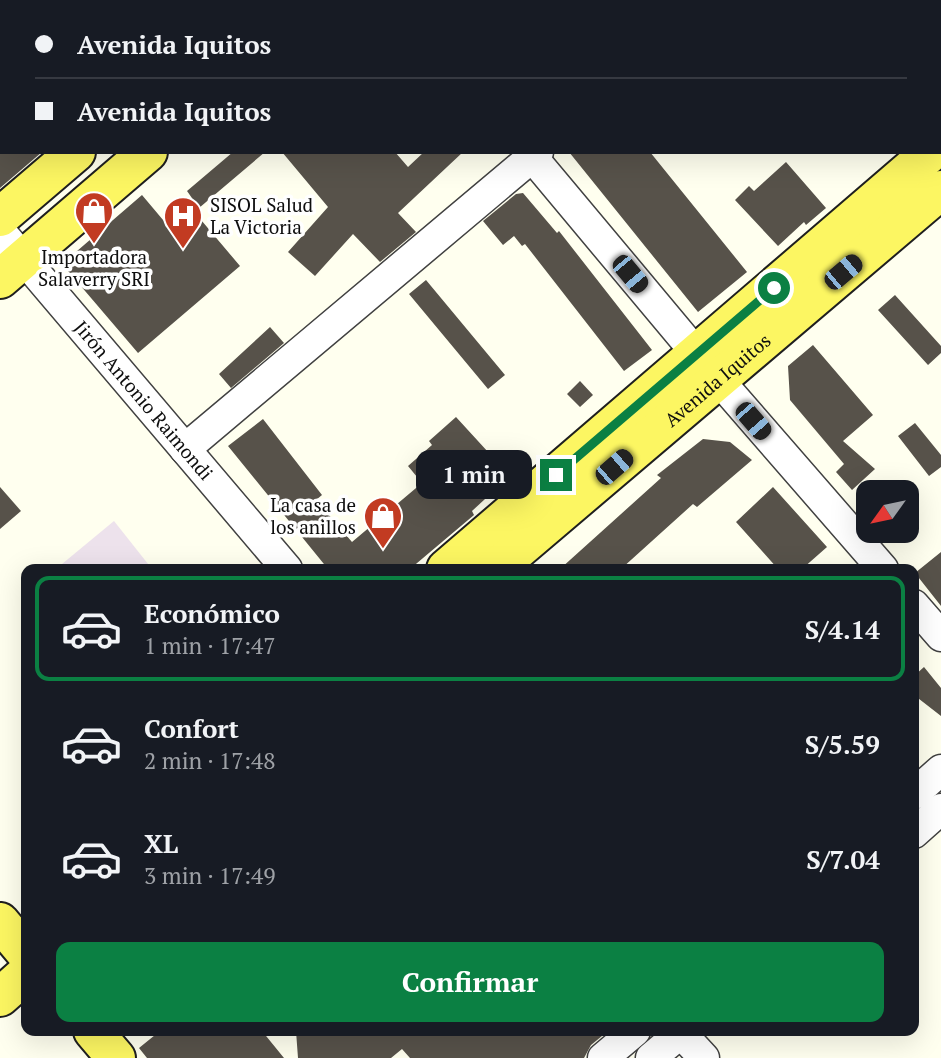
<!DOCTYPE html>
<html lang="es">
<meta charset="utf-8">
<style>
:root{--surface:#171b24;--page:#242831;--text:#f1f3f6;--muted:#9ea1a6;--line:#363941;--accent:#0b8043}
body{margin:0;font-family:"PT Serif",serif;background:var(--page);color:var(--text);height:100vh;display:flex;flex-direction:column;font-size:26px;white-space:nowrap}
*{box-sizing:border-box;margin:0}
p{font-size:23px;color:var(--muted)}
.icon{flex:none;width:38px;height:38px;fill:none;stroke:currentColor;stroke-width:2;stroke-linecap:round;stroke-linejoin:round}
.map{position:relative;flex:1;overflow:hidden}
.drawer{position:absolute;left:21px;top:564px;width:898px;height:472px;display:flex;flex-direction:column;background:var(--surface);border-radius:14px;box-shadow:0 7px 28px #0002}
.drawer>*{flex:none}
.hud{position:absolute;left:0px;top:0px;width:942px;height:154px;box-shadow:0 7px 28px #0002;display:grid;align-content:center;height:154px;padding:0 35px;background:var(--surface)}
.needle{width:46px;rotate:237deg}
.tools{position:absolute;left:856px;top:480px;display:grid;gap:14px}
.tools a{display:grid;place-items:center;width:63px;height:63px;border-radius:14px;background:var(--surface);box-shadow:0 7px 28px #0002;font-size:35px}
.end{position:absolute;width:32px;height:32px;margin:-16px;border:9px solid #0b8043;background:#fff;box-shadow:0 0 0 4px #fff}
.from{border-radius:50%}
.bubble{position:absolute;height:49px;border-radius:14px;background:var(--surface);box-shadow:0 7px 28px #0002;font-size:23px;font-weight:800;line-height:49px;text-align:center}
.car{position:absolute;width:21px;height:42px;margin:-21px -10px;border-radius:9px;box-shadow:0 0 5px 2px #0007;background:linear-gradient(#222 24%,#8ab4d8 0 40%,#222 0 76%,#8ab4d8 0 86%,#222 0)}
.hud b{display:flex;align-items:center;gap:24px;height:66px;font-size:26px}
.hud b+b{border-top:2px solid var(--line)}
.hud i{width:18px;height:18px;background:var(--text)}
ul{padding:12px 0 0;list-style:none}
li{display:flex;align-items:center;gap:21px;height:105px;margin:0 14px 10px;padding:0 21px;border:4px solid transparent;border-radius:14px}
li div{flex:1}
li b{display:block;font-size:26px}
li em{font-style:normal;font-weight:800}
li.on{border-color:var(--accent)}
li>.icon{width:63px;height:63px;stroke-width:1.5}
.cta{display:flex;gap:14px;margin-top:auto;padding:14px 35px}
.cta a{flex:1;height:80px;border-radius:14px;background:var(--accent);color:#fff;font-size:28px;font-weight:800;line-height:80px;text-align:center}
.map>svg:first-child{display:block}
.industrial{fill:#ede2ec}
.building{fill:#57524a}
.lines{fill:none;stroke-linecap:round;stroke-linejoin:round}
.minor-casing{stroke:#414141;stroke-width:33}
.major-casing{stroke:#1f1f1f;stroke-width:42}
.minor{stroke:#fff;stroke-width:30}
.major{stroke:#fcf662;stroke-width:38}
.route{stroke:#0b8043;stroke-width:9}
.labels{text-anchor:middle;stroke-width:7;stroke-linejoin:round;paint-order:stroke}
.poi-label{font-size:19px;fill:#0e0e0e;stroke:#fff;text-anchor:start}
.street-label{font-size:19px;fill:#0e0e0e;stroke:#fff}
</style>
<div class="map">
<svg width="941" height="1058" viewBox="0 0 941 1058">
<rect width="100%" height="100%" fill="#ffffef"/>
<path class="industrial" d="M114 521 152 569H56Z"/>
<path class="building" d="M0 152H42L0 188Z
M233 152H265L199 208 187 191Z
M282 152H395L408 167 424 152H463L398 213 416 232 380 262 353 234 315 276 288 252 328 207Z
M569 152H650L747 272 698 312Z
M786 162 826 208 806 225 804 222 778 246 735 200 749 186 754 191Z
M523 193 557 233 559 231 652 350 624 371 525 244 522 246 514 236 503 245 483 221 516 194Z
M142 195 174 233 196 214 240 266 138 353 62 264Z
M426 280 505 375 488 389 409 294Z
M895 295 941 346V353L928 365 878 310Z
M270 327 284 343 231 388 219 374Z
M813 345 873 415 843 441 875 469 852 490 836 472 844 464 790 400 788 366Z
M580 381 593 395 580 407 567 394Z
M456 417 510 476 472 511 474 515 410 569H328L228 446 263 419 322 495 316 500 352 542 422 483 408 466 432 445 429 441Z
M915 423 941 455V467L929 476 898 436Z
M703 439 730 442 752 460 697 507 693 504 621 569H560L661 478 657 475Z
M0 487 21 511 0 529Z
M773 487 827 547 802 569H778L736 522Z
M941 552V606L915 573Z
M924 667 941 688V716L914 695V676Z
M160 1031H262L284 1058H147L139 1048Z
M296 1031H608L591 1045 584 1058H410L402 1049 391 1058H298Z"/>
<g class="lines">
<defs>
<g id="minor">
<path d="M401 0 402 2"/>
<path d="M717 2 719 0"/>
<path d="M528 152 717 378 883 569"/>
<path id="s1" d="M0 231 287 569"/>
<path d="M185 449 538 152"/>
<path d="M914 605 941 636"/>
<path d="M914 794 941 770"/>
<path d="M914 833 941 809"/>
<path d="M679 1031 704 1058"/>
<path d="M603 1058 635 1031"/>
<path d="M651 1058 683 1031"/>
</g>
<g id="major">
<path d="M252 2 254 0"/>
<path d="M323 2 325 0"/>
<path d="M0 217 76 152"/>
<path d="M0 279 148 152"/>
<path d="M446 569 931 152"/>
<path id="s2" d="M495 569 941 190"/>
<path d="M0 922 26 953"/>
<path d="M0 997 26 974"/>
<path d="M93 1031 116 1058"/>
</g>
</defs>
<use href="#minor" class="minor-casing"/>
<use href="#major" class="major-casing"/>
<use href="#minor" class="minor"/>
<use href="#major" class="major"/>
</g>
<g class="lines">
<path class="route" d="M556 475 774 288"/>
</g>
<defs>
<symbol id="shop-pin" viewBox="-11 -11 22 30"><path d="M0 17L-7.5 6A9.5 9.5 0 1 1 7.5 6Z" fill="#c23b22" stroke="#fff"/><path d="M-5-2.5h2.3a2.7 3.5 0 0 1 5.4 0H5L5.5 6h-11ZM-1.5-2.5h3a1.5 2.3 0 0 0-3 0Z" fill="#fff"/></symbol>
<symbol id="hospital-pin" viewBox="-11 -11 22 30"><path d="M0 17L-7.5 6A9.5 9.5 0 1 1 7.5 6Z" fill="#c23b22" stroke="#fff"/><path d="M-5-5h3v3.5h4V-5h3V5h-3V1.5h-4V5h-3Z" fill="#fff"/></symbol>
</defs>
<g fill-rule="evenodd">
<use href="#shop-pin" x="72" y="189" width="44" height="60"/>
<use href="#hospital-pin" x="161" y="194" width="44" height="60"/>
<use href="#shop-pin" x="361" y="494" width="44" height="60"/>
</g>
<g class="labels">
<g class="poi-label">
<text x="210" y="212">SISOL Salud<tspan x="210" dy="22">La Victoria</tspan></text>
<text x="94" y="264" text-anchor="middle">Importadora<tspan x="94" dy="22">Salaverry SRI</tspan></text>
<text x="356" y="512" text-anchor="end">La casa de<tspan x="356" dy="22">los anillos</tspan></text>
</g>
<g class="street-label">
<text dy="7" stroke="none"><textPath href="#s2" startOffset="292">Avenida Iquitos</textPath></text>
<text dy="7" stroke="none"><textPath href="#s1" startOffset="222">Jirón Antonio Raimondi</textPath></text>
</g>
</g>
</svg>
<div class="tools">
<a><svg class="needle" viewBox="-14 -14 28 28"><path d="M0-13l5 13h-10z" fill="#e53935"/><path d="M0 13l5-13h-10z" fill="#9ea1a6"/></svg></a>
</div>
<i class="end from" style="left:774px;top:288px"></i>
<i class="end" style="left:556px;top:475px"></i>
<div class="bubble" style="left:416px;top:450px;width:116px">1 min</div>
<i class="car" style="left:843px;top:272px;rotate:50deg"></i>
<i class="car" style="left:630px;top:274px;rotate:140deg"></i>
<i class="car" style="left:753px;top:421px;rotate:139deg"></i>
<i class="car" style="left:614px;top:467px;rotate:49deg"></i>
<div class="hud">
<b><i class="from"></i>Avenida Iquitos</b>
<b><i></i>Avenida Iquitos</b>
</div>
<section class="drawer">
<ul>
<li class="on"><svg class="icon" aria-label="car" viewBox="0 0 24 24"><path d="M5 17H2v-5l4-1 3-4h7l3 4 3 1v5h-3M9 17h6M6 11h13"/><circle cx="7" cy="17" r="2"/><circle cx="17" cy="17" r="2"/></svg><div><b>Económico</b><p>1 min · 17:47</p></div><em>S/4.14</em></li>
<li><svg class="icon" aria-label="car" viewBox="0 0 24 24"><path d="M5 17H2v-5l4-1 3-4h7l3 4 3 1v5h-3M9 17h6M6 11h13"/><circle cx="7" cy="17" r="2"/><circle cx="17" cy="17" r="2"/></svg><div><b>Confort</b><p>2 min · 17:48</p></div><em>S/5.59</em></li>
<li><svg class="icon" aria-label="car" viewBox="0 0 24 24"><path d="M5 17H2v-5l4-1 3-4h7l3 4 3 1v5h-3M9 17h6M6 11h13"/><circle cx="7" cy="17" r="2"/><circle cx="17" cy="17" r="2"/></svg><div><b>XL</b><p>3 min · 17:49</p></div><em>S/7.04</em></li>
</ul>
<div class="cta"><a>Confirmar</a></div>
</section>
</div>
